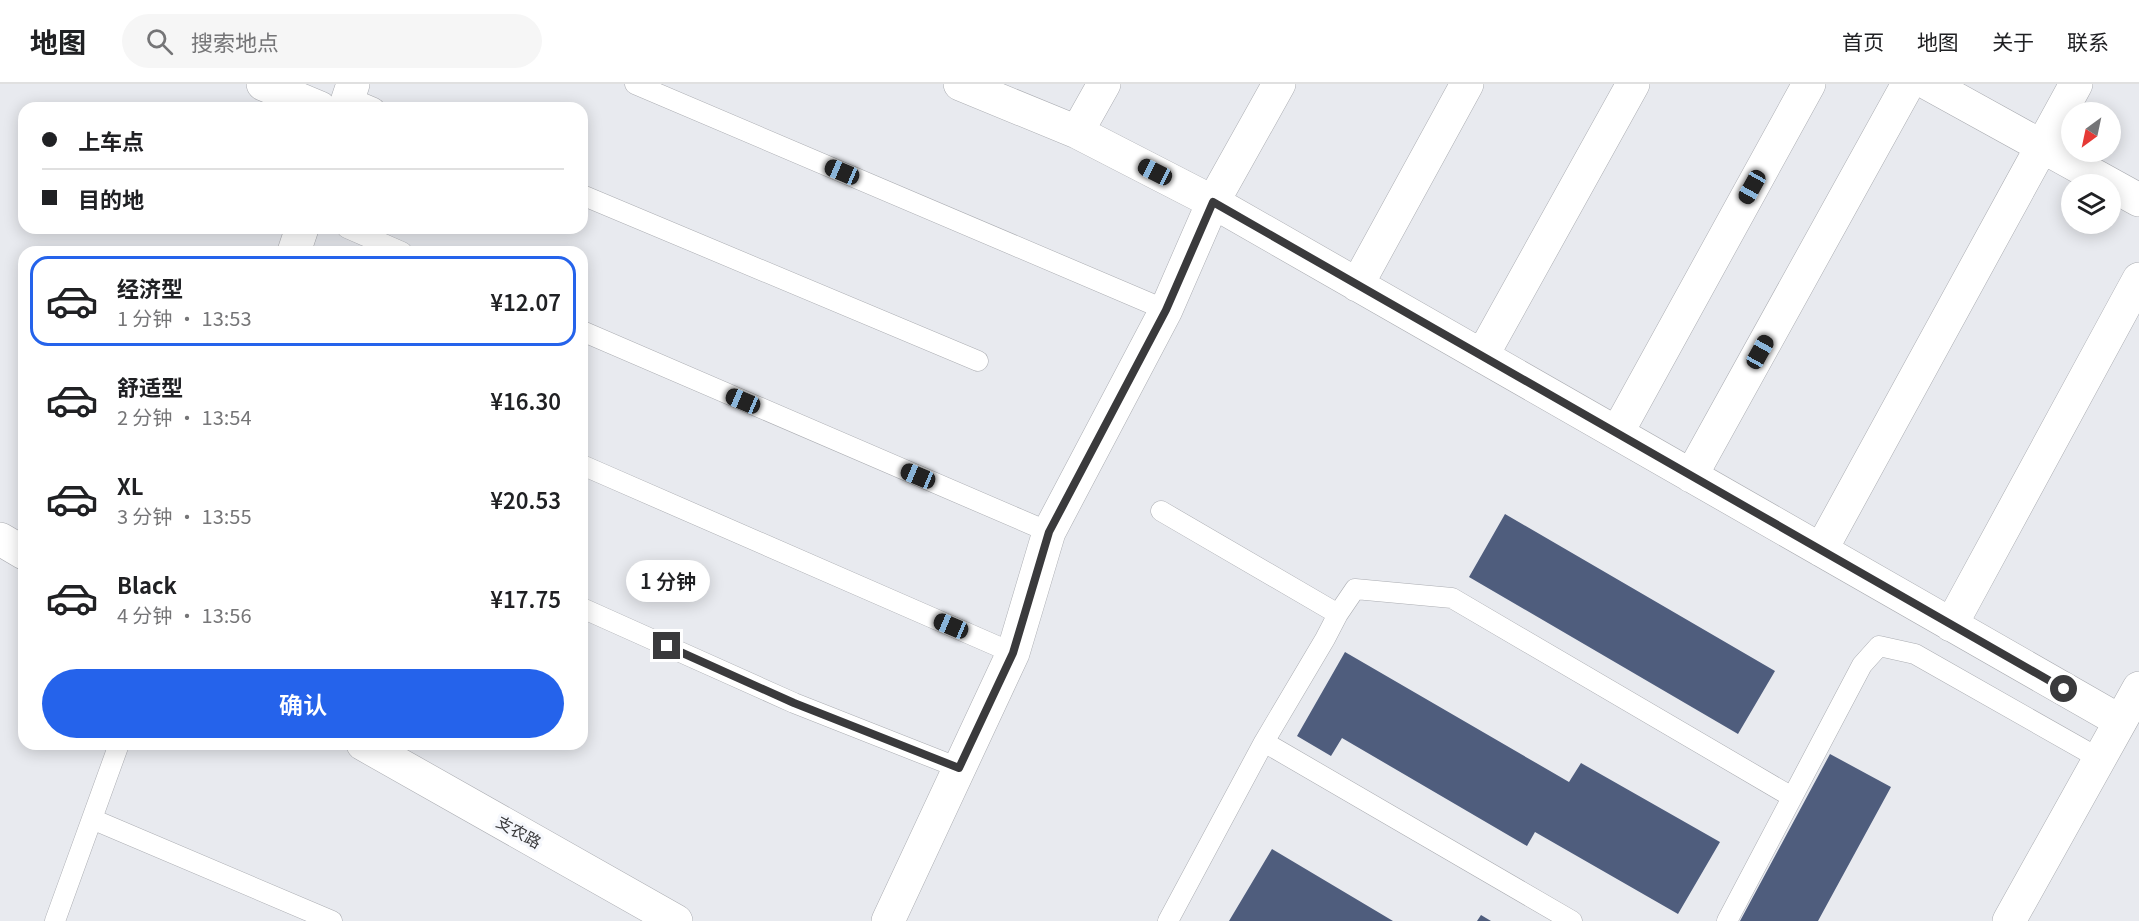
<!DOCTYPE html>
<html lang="zh">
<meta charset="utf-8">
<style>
:root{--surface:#fff;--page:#f6f6f6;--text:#202124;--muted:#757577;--line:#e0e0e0;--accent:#2563eb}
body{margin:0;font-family:Georgia,"Noto Sans SC",serif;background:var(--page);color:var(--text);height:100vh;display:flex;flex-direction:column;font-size:22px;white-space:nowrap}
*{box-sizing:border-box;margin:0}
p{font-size:20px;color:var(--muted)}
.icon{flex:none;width:33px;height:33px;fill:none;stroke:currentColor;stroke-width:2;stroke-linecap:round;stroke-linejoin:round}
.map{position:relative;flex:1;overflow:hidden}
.side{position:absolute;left:18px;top:162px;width:570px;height:504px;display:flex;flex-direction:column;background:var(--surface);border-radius:18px;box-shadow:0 3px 15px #0003}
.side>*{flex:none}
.top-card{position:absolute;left:18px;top:18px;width:570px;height:132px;border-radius:18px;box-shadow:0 3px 15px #0003;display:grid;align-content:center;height:132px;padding:0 24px;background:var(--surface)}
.needle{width:39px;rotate:213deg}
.tools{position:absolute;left:2061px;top:18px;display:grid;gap:12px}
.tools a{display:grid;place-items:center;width:60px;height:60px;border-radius:50%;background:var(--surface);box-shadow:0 3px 15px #0003;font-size:30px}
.end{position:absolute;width:27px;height:27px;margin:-14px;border:8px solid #3a3a3c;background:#fff;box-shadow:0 0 0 3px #fff}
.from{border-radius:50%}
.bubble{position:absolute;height:42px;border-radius:21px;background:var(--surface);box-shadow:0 3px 15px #0003;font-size:20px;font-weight:600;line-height:42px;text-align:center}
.car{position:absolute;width:18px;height:36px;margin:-18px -9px;border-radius:8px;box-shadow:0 0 4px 2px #0007;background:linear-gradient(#222 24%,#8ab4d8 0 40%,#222 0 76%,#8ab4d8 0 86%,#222 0)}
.top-card b{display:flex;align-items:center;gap:21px;height:57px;font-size:22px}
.top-card b+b{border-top:2px solid var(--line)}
.top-card i{width:15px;height:15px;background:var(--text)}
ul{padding:10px 0 0;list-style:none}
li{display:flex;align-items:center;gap:18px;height:90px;margin:0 12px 9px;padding:0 12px;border:3px solid transparent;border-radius:18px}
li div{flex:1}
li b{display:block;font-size:22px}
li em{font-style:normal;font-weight:600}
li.current{border-color:var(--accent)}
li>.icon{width:54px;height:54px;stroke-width:1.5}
.action{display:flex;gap:12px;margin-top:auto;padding:12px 24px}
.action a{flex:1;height:69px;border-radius:36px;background:var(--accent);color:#fff;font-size:24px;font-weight:600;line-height:69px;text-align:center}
header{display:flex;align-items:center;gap:36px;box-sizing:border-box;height:84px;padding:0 30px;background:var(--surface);border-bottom:2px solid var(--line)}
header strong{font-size:28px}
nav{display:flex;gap:33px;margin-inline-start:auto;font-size:21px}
.search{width:420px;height:54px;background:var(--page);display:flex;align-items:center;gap:15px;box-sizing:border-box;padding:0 21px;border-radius:33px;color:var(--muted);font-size:22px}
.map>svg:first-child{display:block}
.building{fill:#4f5d7d}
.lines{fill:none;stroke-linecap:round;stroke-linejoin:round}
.lane-casing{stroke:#abadb2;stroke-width:21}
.street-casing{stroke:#abadb2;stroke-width:34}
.secondary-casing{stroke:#abadb2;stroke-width:34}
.lane{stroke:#fff;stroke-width:20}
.street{stroke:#fff;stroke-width:33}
.secondary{stroke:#fff;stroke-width:33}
.route{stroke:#3a3a3c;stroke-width:8}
.labels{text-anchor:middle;stroke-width:6;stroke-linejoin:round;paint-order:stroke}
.street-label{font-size:16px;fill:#3a3a3c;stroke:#f5f7fc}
</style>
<header>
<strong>地图</strong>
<div class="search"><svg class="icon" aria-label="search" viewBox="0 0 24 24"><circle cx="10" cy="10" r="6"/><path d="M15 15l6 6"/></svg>搜索地点</div>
<nav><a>首页</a><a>地图</a><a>关于</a><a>联系</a></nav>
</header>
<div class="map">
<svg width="2139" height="837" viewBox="0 0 2139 837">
<rect width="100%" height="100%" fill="#e8eaef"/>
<path class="building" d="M1505 430 1775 587 1738 650 1469 493Z
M1345 568 1569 698 1581 679 1720 758 1678 830 1535 748 1527 762 1342 654 1331 672 1297 652Z
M1830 670 1891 703 1818 837H1740Z
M1272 765 1393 837H1229Z
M1481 831 1491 837H1477Z"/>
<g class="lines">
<defs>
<path id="lane" d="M635 0 1166 226
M348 13 374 24
M582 111 978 277
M347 144 402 168
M582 247 1049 448
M582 381 1013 569
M1161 427 1338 530 1325 555 1264 658
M582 524 794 619 959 684
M1338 530 1355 505 1452 514 1792 713
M92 735 332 837
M55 837 119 660
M1168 837 1264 658 1572 837
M1727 837 1862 581 1879 562 1915 570 2100 675"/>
<path id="street" d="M263 0 320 24
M960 0 1077 48 1213 118 2120 637
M1929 0 2139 116
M1077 48 1104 0
M1357 201 1467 0
M1482 272 1633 0
M1617 349 1809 0
M1691 392 1908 0
M1821 466 2076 0
M1951 541 2139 195
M888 837 1013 569 1049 448 1166 226 1213 118 1279 0"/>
<path id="secondary" d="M345 24 353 0
M294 168 302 144
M0 455 24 469
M363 660 676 837
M2009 837 2139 604"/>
</defs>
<use href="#lane" class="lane-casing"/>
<use href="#street" class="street-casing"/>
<use href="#secondary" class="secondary-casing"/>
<use href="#lane" class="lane"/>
<use href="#street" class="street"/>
<use href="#secondary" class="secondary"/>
</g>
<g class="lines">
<path class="route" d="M667 562 794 619 959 684 1013 569 1049 448 1166 226 1213 118 2064 605"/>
</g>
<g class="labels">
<g class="street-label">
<text transform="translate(519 748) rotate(29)" y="6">支农路</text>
</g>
</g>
</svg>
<div class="tools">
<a><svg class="needle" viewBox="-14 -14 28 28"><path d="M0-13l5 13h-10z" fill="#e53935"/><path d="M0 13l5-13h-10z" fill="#757577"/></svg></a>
<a><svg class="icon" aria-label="layers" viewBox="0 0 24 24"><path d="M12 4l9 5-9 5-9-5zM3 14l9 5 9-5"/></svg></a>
</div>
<i class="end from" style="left:2064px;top:605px"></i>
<i class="end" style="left:667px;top:562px"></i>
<div class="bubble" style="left:626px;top:476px;width:84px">1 分钟</div>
<i class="car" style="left:842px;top:88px;rotate:293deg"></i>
<i class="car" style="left:1155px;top:88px;rotate:297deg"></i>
<i class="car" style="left:1752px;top:103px;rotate:209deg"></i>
<i class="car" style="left:1760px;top:268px;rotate:29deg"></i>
<i class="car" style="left:743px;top:317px;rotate:293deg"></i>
<i class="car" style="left:918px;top:392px;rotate:293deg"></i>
<i class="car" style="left:951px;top:542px;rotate:293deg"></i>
<div class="top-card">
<b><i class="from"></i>上车点</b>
<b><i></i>目的地</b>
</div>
<section class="side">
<ul>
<li class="current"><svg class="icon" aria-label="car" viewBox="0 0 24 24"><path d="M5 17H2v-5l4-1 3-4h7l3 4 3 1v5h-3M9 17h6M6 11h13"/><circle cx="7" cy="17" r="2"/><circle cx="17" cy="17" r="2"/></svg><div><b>经济型</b><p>1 分钟 · 13:53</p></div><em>¥12.07</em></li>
<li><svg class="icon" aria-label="car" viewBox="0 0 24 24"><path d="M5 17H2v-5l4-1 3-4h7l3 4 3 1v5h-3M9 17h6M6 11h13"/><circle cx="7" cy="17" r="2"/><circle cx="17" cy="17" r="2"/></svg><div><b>舒适型</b><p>2 分钟 · 13:54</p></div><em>¥16.30</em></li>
<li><svg class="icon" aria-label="car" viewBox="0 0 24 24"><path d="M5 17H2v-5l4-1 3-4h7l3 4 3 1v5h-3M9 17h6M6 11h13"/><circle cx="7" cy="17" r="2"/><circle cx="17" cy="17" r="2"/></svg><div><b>XL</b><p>3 分钟 · 13:55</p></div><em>¥20.53</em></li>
<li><svg class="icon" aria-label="car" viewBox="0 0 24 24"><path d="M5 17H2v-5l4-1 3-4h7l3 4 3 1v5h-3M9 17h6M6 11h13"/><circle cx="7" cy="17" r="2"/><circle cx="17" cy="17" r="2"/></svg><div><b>Black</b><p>4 分钟 · 13:56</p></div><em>¥17.75</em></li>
</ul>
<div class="action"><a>确认</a></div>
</section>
</div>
